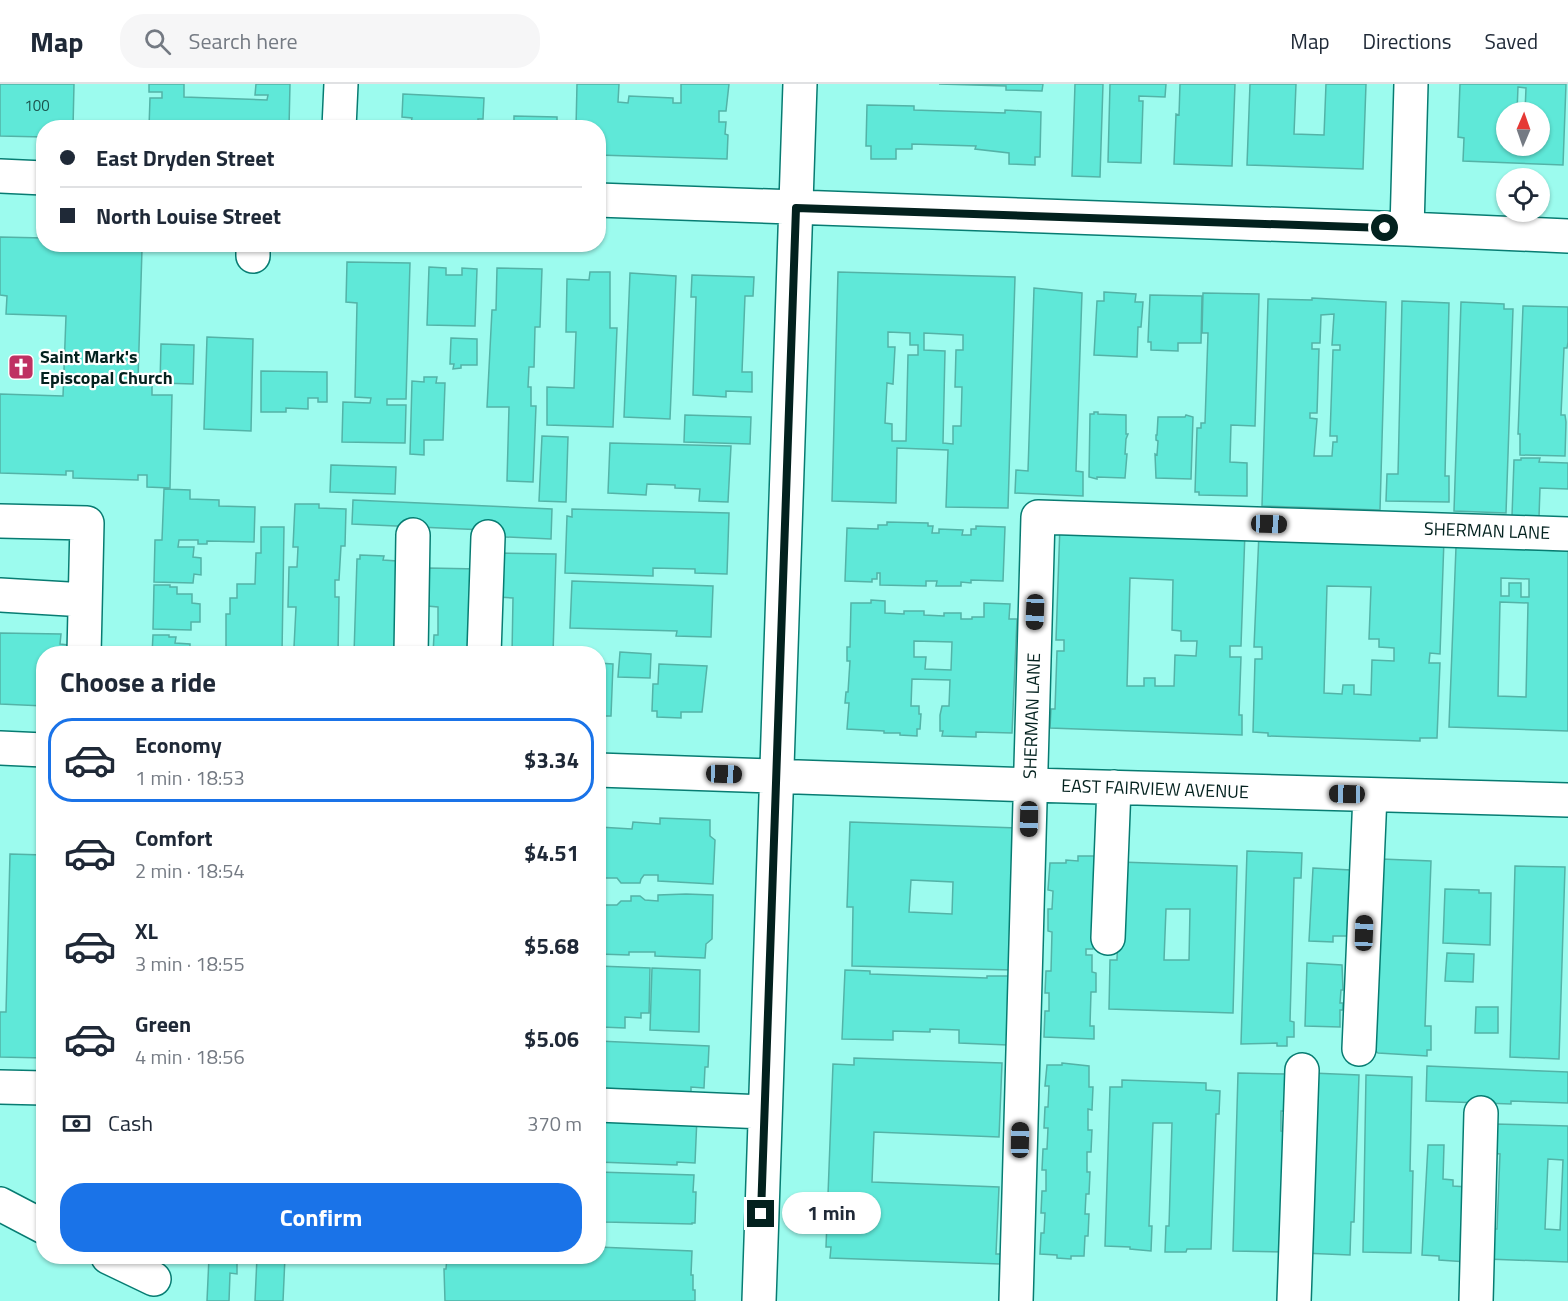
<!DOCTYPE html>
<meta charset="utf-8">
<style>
:root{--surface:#fff;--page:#f6f6f7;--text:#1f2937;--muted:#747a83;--line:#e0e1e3;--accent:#1a73e8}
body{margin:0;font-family:"Titillium Web",sans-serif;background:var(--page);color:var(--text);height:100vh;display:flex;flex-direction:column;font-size:22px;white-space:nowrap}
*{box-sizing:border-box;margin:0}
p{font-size:20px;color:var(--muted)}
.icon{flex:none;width:33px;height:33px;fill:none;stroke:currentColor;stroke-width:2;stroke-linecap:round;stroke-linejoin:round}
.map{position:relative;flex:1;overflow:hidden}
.side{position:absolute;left:36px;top:562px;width:570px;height:618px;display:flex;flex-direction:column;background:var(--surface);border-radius:24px;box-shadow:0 2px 4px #0004}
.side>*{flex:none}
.banner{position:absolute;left:36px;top:36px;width:570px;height:132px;border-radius:24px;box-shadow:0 2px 4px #0004;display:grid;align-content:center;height:132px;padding:0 24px;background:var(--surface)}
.needle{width:39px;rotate:2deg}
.fabs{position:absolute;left:1496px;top:18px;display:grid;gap:12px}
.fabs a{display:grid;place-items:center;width:54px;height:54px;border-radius:50%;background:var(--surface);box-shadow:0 2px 4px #0004;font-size:30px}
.end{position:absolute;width:27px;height:27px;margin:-14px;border:8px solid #03211e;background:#fff;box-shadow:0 0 0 3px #fff}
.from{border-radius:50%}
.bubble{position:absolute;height:42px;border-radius:21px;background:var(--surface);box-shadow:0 2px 4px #0004;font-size:20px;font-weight:700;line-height:42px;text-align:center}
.car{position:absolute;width:18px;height:36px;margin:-18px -9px;border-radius:8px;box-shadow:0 0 4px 2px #0007;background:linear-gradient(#222 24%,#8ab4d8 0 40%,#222 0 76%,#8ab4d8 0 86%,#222 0)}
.banner b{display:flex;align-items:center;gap:21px;height:57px;font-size:22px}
.banner b+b{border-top:2px solid var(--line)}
.banner i{width:15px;height:15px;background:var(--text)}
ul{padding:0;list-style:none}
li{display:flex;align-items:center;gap:18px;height:84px;margin:0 12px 9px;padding:0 12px;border:3px solid transparent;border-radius:24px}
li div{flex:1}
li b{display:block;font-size:22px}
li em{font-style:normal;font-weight:700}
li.on{border-color:var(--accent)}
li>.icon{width:54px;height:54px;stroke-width:1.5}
h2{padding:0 24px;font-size:27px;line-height:72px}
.pay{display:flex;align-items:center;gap:15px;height:66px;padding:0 24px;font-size:22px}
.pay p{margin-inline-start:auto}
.action{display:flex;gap:12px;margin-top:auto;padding:12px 24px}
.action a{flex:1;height:69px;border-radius:24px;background:var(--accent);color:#fff;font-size:24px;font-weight:700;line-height:69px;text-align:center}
header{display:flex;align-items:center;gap:36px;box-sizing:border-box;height:84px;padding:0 30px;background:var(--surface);border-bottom:2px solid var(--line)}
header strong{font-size:28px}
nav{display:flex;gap:33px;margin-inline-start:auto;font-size:21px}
.search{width:420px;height:54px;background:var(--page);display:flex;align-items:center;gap:15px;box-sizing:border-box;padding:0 21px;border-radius:24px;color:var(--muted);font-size:22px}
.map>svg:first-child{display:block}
.building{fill:#5fe8d8;stroke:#53b3a7;stroke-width:1.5;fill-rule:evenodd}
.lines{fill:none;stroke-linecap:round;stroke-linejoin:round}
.minor-casing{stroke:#077c72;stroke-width:36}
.minor{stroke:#fff;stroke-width:33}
.route{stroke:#03211e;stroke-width:8}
.labels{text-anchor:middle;stroke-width:4.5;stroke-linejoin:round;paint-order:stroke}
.number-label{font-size:15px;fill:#1a534c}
.poi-label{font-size:18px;font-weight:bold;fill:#03211e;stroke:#fff;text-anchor:start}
.street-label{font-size:18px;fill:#03211e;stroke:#fff}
</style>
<header>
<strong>Map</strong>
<div class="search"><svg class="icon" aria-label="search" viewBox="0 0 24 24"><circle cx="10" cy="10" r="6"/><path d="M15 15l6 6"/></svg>Search here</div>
<nav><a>Map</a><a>Directions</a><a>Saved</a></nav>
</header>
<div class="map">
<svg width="1568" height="1217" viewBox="0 0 1568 1217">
<rect width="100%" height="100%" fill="#9cfbee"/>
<path class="building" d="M0 0H74L73 44H44V53L0 52Z
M149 0H184V13L267 16 268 11H255L256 0H290L289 44H149L150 14H162V8H149Z
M577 0H619L618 18 628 19 629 12 673 14V19H681V0H729L726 27H719V38H726L725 50 728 51 727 75 598 71V44H576Z
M939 0H1043L1042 7 1006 6V2Z
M1075 0H1103L1100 93 1072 92Z
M1110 0H1166L1165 13 1139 12V17H1143L1141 79 1108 78Z
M1180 0H1235L1232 82 1174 80 1176 30 1179 31Z
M1250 0H1296L1294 50 1324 51 1326 0H1366L1363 85 1247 81Z
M1460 0H1566L1563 81 1463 77 1464 54 1458 53ZM1518 3 1526 4 1525 28H1539V62H1506V28H1517Z
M403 10 484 14 483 35H478V42H470V44H416V40L411 39 412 34 402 33Z
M867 21 914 22V26L1005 29V26L1041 28 1040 73H1035V81L1009 80V69L975 65 976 62 912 60V65H896V75H871V62H866Z
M514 32 557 33V44H514Z
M0 153 44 154V160H117V164L142 165 138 296H152V311H172L170 404 147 403V391H138V396L73 394V387H66V391L0 389V310L63 312 66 232 6 230 7 212 0 211Z
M347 178 410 179 406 315H387V321H406L405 359 342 358 343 318 370 319 371 314 355 313 357 219 346 218Z
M429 183 446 184V191H462V184L477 185 475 242 427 241Z
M497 184 542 185 540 243H535L534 283H529L528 303H531V322H536L533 398 507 397 509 323H487L492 226H496Z
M590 188H610V244H617L613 343 547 341V303L574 304 576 248H566L567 195 589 196Z
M838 188 1015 193 1008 424 946 423 948 366 897 364 896 419 832 417ZM888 248 910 249V261H918V271H908L906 357H892V340L885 339 887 299 893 300 895 263H888ZM924 249 963 251V266H956L955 303H962L961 342H953V360L943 359 945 267 924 266Z
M630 189 676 192 670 335 624 333Z
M692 191 754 193 753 212H745L742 288H752V308L726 307V313L693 311 696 213H691Z
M1034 204 1082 209 1076 387 1083 388V412L1015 409 1016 386 1028 387Z
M1104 208 1136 210 1135 218H1143L1141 243H1138L1137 273 1094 271 1097 217H1104Z
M1203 209 1259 210 1255 342 1231 341 1230 378 1247 379V412L1199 411V408H1195L1197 344H1201V339H1205L1208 249H1202Z
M1150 211 1202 212 1201 259H1178V267L1151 266V258H1148Z
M1312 214 1386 218 1380 426 1262 422 1268 215 1312 216ZM1334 230 1332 261H1340V266H1333L1330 352H1337V358H1333L1332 372H1314L1317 335 1310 334V329H1317L1319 265H1312V259H1320L1321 231Z
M1402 217 1449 219 1445 392H1449V418L1386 417 1387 390H1398Z
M1461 218 1504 220V225H1513L1506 429 1454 427Z
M1523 222 1568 223V258L1567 264H1564L1561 331H1565L1566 338 1565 372 1520 371V350H1518Z
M207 253 253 255 251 347 204 345Z
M451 254 477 255V281H461V284L453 285 454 280H450Z
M161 260 194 261 193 300 160 299Z
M261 287 327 288V318H318V314H308V325L286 324V328H261Z
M424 293H437L436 299H445L443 356H424V371L410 370 412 297 424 298Z
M1094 328H1098V330L1126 331V350H1128L1126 355 1125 370H1127L1125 394 1097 393V395L1089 393 1090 330H1094Z
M685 331 751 333 750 360 684 358Z
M1186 331 1193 333 1191 395 1156 394 1155 370 1157 371 1158 357 1156 356V351H1157L1158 333H1185Z
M542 352 568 353 566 418 539 417Z
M610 359 731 362 728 418 699 417 700 405 675 404V401L647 400 646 411 608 409Z
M1521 374H1540L1539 378 1568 379V405L1540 404 1539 433 1512 432 1514 376H1521Z
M331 381 396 383 395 410 330 408Z
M164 405 190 406V415L219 416V422L255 423 254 458 207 457V460H198V456H179L178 463H194L193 473 201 474V491L194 490 193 499 154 498 155 456H162Z
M353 416 552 425 551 455 485 452V446L352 440Z
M295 420H319V424L346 425 345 462H341L339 496H335V513H339L338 570H287V564L294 563 296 523H288L289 483H297L298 463H293Z
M572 425 729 429 727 490 695 489V485L653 484V492L565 489 567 432 572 433Z
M887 438 928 439V442H933L932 449H939V445L963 446 962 451H971V445H976V442L1005 443 1003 497 971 496V499L961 498V502H936L937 497H926V502L880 501V489H877V495H872V498L845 497 847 444 878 445V441H887Z
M1060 441 1245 447 1241 562H1230V573H1241L1239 631H1242V651L1050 644 1051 625H1055L1057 567H1064V556H1056ZM1130 494 1173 496 1172 546 1181 547V557H1197L1196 572 1175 571 1174 602H1155V594H1144V602H1127Z
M261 443H284L282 570H226V530H230V514H237V500H255L256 469H261Z
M1259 449 1444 455 1440 570 1430 569 1429 579H1440L1437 654H1420V657L1268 652V649L1253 648 1255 575H1262V563H1254ZM1327 502 1371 503 1369 555H1379V563L1394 564V577L1372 576 1371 611 1354 610V601H1343L1342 610 1324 609Z
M1456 463 1568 467V647L1449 643ZM1501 494 1529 495V513H1521V499H1509V512H1501ZM1500 518 1528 519 1526 613 1498 612Z
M494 469 556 470 553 570H512L513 514 498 513Z
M360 471 384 472 383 476 397 477 407 570H354L357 475H360Z
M428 484 479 485 477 570H433L434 551H438V523L427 522Z
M572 497 713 502 711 553 676 552 677 547 570 544Z
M154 501H170V503H177V510H192V519L200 520V538H191V546L153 545Z
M871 516 885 517V529L904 530V527H924V531L944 532V529H961V535H972V533H984V519L1010 520 1009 535H1017L1012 649 976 648V653L942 652 943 647H940V631L942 622H949L950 596 912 595 911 622H919V630H921L920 645H917V652L900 651V649H884V647L847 645 849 619H845L846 608H848L850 577H847V563H850L851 519H871ZM914 557 952 558 951 586 925 585 926 573H914Z
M0 549 61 550 60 560 68 561V570H44V622L0 620Z
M153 551H169V553H176L175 559 190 560V570H152Z
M620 568 651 570 650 594 618 593Z
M598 579 613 580 611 632H598Z
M659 580 707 582 702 628H681V634L657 633V627H652L653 600H658Z
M660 734 710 736V752L715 756 713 800 658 797V791H644L641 795 640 799H621L617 794H598V738L599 743 632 745 633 738 660 740Z
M850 738 1017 744 1013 886 852 882 853 823H847ZM911 796 953 798 952 830 909 828Z
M1247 767 1302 769 1301 794H1294L1290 937 1294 938V953H1287V962H1277V959L1241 960Z
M10 770 44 771V974L0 973V928H6Z
M1078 772H1100L1093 865H1086V871H1092V888L1096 889V908H1091L1090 942H1094V955L1044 953 1045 927H1049V909H1045L1046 887H1051L1052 848 1048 847V825H1052L1053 807 1048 806 1050 779H1066V776L1078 777Z
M1381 775 1431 777 1425 942H1431V966H1427V972L1378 969 1372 964Z
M1120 778 1237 782 1233 929 1109 925 1110 876H1117ZM1166 825H1190L1189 876H1164Z
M1515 782 1565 783 1559 975 1510 973Z
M1313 784 1351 786 1359 852H1333V858L1309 857Z
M1445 805 1479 806V809H1491L1490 861 1443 859Z
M686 810 713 811 712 855 706 860 705 874 655 872V868H629V871L598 870V821H617L621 817H631V812H640L645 816 658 817V811Z
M1447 869 1474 870 1473 898 1445 897Z
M1307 879 1342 881 1343 906H1341L1340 919H1343V926H1340V943L1305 942Z
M598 882 650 884 649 929H641V934L625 933V944L601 943V934H598Z
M652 884 700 886 699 948 650 946Z
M845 886 870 887V890L987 894V892H1010L1008 961 959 959V946L930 945V948L893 947V956L842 955Z
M1476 923H1498V949H1475Z
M598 957 709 962 708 983H705L704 1004 691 1003V1008L598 1004Z
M854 974 1002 979 999 1053 874 1048 872 1098 999 1103 996 1170H1001L1000 1180 830 1174 831 1163H826L833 980 854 981Z
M1062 979 1089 982V1003H1093L1092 1026 1088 1025V1046H1092L1091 1068H1087V1088H1090L1089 1110H1086L1085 1130H1089L1088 1152H1085L1084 1172H1071V1175L1057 1174V1171L1040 1170 1041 1149H1044L1045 1129H1041L1042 1107H1046V1086H1042L1043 1065H1047L1048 1044H1044L1045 1023H1048L1049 1002H1045L1047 981H1062Z
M1427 982 1568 988V1019L1511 1017V1020L1426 1017Z
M1238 989 1286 990 1285 1027H1281V1047L1293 1048 1289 1168 1233 1167Z
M1312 989 1359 991 1354 1138H1351L1350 1171 1302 1169Z
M1366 991 1412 993 1410 1087H1413L1411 1169 1363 1168Z
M1122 996 1206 999V1006L1220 1007 1219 1030H1216L1211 1165H1187L1186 1168H1165L1166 1142H1169L1172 1039H1153L1149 1142H1152L1151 1167 1130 1165V1163L1105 1162 1110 1003H1122Z
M697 1033 695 1079 677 1078V1081L598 1078V1034Z
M1494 1040 1568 1042V1178L1487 1175 1488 1145H1497L1500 1070 1493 1069ZM1548 1075 1563 1076 1560 1146 1545 1145Z
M1428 1061H1444L1443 1095 1453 1096V1102L1468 1103 1467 1178 1439 1176V1172L1422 1171Z
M598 1088 694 1091 693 1108H696L695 1139H692V1140L605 1138V1135H598Z
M598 1163 692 1167 691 1191H693V1206H695V1217H445L444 1185H446L447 1173H598Z
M209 1173H237V1190L230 1189 229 1217H207Z
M257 1173H285L283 1217H255Z"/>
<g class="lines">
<defs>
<path id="minor" d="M339 44 341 0
M0 92 44 94
M598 116 1407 145 1568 152
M1407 145 1411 0
M253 172V160
M0 437 87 439 84 570
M0 511 85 516
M411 570 413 451
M484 570 488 453
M0 664 44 666
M598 686 1030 701 1568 716
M1108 854 1114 703
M1359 965 1370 711
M0 1003 44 1004
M598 1021 765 1028
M0 1120 44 1143
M108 1173 154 1195
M759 1217 800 0
M1016 1217 1038 433 1568 450
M1294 1217 1302 986
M1476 1217 1481 1029"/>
</defs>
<use href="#minor" class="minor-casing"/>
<use href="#minor" class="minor"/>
</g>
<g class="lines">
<path class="route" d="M761 1130 796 124 1385 144"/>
</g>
<defs>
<symbol id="church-square" viewBox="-11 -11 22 22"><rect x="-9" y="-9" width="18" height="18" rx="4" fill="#bf3162" stroke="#fff"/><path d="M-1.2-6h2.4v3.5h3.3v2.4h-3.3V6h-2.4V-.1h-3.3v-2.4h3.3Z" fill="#fff"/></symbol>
</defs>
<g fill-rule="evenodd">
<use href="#church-square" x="6" y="268" width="30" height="30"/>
</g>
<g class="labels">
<g class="number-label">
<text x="37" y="27">100</text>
</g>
<g class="poi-label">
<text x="40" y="279">Saint Mark's<tspan x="40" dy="21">Episcopal Church</tspan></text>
</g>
<g class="street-label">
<text transform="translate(1487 447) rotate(2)" y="6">SHERMAN LANE</text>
<text transform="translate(1032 632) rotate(-88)" y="6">SHERMAN LANE</text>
<text transform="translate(1155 705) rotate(2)" y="6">EAST FAIRVIEW AVENUE</text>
</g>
</g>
</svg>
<div class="fabs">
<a><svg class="needle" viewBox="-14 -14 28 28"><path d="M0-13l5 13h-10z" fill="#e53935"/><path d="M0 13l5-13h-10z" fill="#747a83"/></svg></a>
<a><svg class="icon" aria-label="locate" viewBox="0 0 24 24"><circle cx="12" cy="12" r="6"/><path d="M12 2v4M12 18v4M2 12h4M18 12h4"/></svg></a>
</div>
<i class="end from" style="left:1385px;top:144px"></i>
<i class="end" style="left:761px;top:1130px"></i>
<div class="bubble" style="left:782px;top:1108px;width:99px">1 min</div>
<i class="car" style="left:1269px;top:440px;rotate:92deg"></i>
<i class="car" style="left:1035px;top:528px;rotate:182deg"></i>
<i class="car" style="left:724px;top:690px;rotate:92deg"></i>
<i class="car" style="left:1347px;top:710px;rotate:271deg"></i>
<i class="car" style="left:1029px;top:735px;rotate:181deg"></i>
<i class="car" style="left:1364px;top:849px;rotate:2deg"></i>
<i class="car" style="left:1020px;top:1056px;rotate:1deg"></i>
<div class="banner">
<b><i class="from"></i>East Dryden Street</b>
<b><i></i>North Louise Street</b>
</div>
<section class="side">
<h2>Choose a ride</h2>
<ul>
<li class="on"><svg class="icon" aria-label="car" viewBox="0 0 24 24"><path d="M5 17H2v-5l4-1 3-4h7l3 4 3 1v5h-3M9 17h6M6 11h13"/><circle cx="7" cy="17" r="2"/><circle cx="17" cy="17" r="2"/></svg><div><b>Economy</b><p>1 min · 18:53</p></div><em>$3.34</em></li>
<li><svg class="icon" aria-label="car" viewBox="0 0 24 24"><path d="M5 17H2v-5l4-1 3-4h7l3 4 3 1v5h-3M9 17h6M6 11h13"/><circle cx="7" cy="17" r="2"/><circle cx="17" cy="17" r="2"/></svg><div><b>Comfort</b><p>2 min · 18:54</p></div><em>$4.51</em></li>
<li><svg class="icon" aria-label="car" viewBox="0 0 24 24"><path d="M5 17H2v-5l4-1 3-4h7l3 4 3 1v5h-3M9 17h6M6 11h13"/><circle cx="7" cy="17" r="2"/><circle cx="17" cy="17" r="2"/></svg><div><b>XL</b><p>3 min · 18:55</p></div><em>$5.68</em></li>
<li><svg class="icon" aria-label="car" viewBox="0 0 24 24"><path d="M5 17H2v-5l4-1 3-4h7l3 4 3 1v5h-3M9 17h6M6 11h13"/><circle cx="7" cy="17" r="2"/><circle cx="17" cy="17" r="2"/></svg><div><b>Green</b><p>4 min · 18:56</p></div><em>$5.06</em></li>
</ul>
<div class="pay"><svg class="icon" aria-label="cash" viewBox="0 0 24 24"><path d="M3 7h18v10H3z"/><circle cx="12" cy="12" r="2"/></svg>Cash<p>370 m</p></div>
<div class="action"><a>Confirm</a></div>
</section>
</div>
